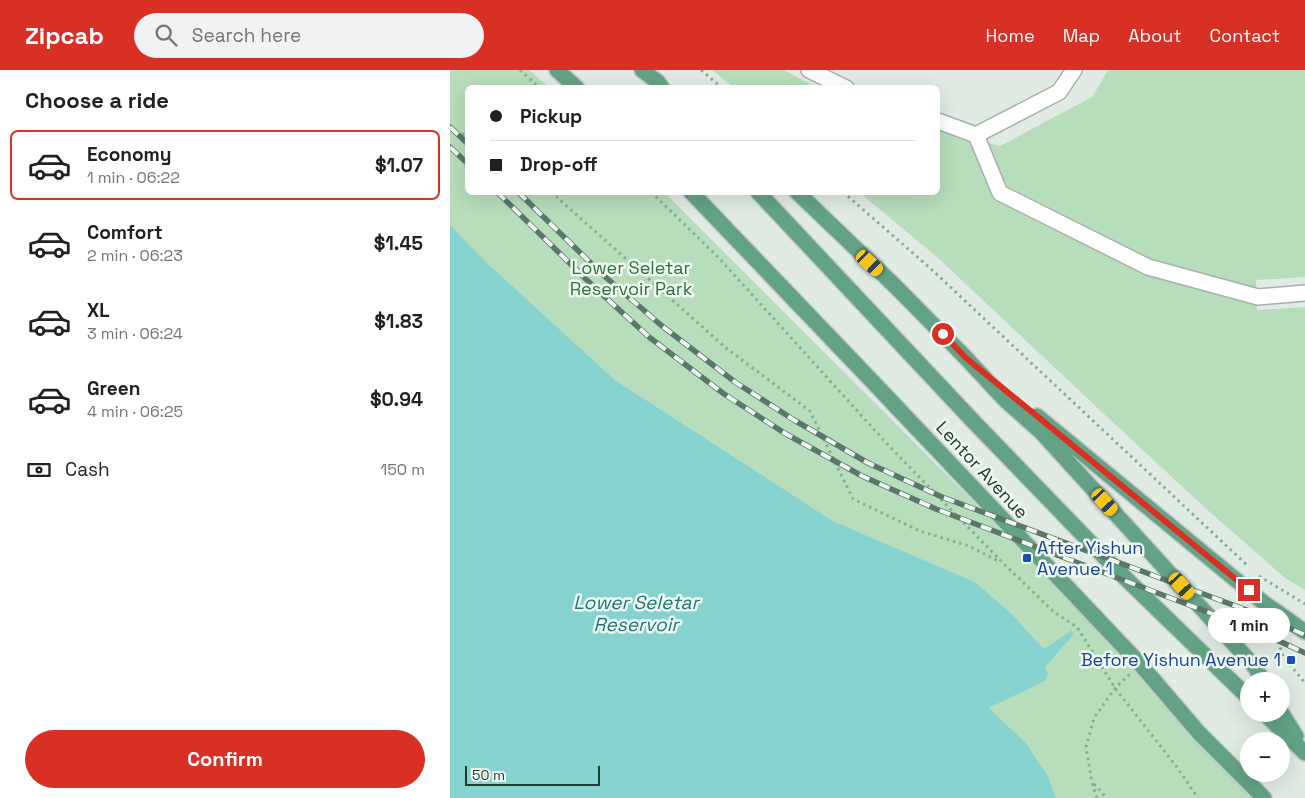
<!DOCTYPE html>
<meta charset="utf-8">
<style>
:root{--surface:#fff;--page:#f2f2f2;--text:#202124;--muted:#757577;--line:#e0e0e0;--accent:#d93025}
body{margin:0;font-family:"Space Grotesk",sans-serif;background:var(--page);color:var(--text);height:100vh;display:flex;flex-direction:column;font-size:19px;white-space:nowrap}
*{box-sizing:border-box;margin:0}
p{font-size:16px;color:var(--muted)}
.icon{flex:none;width:28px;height:28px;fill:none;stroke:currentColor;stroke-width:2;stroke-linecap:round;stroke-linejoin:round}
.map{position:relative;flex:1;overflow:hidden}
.drawer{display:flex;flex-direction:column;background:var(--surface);width:450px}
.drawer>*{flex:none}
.top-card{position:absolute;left:15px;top:15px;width:475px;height:110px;border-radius:8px;box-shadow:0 5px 20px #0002;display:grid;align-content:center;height:110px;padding:0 25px;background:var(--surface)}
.buttons{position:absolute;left:790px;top:602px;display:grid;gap:10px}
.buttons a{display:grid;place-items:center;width:50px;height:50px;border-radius:50%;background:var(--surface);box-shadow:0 5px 20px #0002;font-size:25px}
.scale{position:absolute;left:15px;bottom:12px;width:135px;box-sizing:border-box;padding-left:5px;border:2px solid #203c2f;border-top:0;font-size:14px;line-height:18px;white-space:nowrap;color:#203c2f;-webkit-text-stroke:4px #f0f8f2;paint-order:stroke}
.end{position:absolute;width:22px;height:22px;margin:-11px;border:6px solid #d93025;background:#fff;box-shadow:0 0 0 2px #fff}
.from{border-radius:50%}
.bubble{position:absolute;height:35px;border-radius:18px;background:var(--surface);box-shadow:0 5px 20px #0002;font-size:16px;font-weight:700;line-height:35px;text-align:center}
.car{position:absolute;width:15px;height:30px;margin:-15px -8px;border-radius:6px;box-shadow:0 0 4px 1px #0007;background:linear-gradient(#f5c518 24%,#345 0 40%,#f5c518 0 76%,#345 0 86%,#f5c518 0)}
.top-card b{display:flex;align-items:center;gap:18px;height:48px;font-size:19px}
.top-card b+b{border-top:1px solid var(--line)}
.top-card i{width:12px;height:12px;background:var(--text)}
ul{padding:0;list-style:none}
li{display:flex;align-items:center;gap:15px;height:70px;margin:0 10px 8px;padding:0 15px;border:2px solid transparent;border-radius:8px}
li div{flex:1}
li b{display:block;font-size:19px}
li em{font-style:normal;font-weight:700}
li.on{border-color:var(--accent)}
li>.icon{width:45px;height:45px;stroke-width:1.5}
h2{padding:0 25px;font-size:22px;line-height:60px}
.pay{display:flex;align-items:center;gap:12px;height:55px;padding:0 25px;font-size:19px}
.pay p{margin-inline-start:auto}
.button{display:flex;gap:10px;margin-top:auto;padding:10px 25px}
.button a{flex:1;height:58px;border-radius:30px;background:var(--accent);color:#fff;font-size:20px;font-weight:700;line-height:58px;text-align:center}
header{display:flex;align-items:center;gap:30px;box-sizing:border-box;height:70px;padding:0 25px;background:var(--accent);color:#fff}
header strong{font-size:24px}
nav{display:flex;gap:28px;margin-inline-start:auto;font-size:18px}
.search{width:350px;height:45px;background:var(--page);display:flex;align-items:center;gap:12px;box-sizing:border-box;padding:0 18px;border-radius:28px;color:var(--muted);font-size:19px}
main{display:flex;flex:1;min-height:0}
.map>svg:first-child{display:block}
.green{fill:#b8ddbb}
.water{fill:#86d2cf}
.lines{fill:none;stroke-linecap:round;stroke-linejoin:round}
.minor-casing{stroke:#a3b3aa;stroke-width:18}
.major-casing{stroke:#c1c8c5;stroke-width:18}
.path{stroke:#80af97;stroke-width:3;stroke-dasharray:2.5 4;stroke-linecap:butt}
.minor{stroke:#fff;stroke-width:15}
.major{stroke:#63a285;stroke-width:15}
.rail-casing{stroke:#5a776a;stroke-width:5.5}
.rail{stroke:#f0f8f2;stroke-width:4;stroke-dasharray:11;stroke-linecap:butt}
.route{stroke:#d93025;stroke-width:6}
.transit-dot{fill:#1a4fb4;stroke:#f0f8f2;stroke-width:2}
.labels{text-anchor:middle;stroke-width:5;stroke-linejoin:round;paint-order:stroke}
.park-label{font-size:18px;fill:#2a7338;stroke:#f0f8f2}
.street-label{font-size:18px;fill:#203c2f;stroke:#f0f8f2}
.transit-label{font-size:18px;fill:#164399;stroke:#f0f8f2;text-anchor:start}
.water-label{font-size:19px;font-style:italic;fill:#1a7876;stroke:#f0f8f2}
</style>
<header>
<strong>Zipcab</strong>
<div class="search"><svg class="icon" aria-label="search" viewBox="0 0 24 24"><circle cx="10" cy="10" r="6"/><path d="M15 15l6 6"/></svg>Search here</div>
<nav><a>Home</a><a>Map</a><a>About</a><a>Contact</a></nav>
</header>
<main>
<section class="drawer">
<h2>Choose a ride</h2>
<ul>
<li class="on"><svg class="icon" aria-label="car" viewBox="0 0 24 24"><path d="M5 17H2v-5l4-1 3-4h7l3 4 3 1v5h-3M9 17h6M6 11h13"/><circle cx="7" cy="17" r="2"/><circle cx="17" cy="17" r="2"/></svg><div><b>Economy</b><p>1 min · 06:22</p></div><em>$1.07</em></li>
<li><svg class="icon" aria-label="car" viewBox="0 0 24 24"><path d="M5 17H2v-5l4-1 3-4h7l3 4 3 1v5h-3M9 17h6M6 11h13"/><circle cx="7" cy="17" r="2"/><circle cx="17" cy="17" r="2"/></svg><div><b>Comfort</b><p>2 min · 06:23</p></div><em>$1.45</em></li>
<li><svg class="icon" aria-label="car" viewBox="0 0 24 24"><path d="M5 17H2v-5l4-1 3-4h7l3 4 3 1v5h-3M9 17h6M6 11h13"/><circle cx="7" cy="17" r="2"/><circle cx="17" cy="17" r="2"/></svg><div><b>XL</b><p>3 min · 06:24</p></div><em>$1.83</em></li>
<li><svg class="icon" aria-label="car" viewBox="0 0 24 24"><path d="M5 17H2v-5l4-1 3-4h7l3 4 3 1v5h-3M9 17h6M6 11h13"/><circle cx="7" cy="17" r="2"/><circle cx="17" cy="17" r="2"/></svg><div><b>Green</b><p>4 min · 06:25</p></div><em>$0.94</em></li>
</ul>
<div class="pay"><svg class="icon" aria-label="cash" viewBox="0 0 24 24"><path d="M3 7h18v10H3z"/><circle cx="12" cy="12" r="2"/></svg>Cash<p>150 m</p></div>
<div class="button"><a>Confirm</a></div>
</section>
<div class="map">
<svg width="855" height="728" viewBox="0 0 855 728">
<rect width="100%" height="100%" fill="#e0ebe4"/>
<path class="green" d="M0 0H79L99 17 18 18V122L215 123 632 540 808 728H606L598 706 575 672 539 638 595 611V599L617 572 622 560 595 580 562 544 525 512 383 451 165 310 35 191 0 155Z
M262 0H334L365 17H283Z
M658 0H855V207L806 210 807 240 855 237V520L835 508 753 436 655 345 487 187 410 123 488 122V59L550 76 642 27Z"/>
<path class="water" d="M0 155 35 191 165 310 383 451 525 512 562 544 594 579 622 560 623 565 595 598 598 603 595 611 539 638 575 672 598 706 606 728H0Z"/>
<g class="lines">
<defs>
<path id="minor" d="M359 0 396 18
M488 51 526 65 609 22 624 0
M526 65 550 123 698 197 808 227 855 223"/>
<path id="major" d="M107 0 127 18
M192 0 208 12 212 18
M241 122 420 309 690 594 749 663 814 728
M308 122 523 351 667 500 799 628
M347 122 445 216 516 288 555 330 591 362 795 586 805 597 813 611
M587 346 814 533 855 562
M831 642 846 666
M815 644 855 683"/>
</defs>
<use href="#minor" class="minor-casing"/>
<use href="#major" class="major-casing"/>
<path class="path" d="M70 0 90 18
M251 0 272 18
M0 59 18 66
M101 122 276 278 360 341 403 429 470 461 519 476 550 492
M201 122 268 187 439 376 553 493 604 542 627 557 665 618 726 696 748 728
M393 122 480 198 797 495
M809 506 855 534
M824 559 833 586 855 613
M644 714 657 728
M647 728 642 712 636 677 644 648 665 618 680 604"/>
<use href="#minor" class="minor"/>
<use href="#major" class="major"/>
<defs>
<path id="rail" d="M0 57 18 74
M0 77 18 94
M47 122 143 216 199 267 274 324 336 364 412 406 486 439 805 560 855 583
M68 122 152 204 212 256 285 312 344 350 418 393 492 427 810 545 855 565"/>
</defs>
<use href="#rail" class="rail-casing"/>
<use href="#rail" class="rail"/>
</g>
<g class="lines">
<path class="route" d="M493 264 516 288 799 520"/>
</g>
<g class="transit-dot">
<rect x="572" y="483" width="10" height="10" rx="2.5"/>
<rect x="836" y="585" width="10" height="10" rx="2.5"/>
</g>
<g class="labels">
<g class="park-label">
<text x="181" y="204">Lower Seletar<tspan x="181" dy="21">Reservoir Park</tspan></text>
</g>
<g class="street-label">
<text transform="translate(532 400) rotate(47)" y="6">Lentor Avenue</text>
</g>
<g class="transit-label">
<text x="587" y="484">After Yishun<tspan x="587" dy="21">Avenue 1</tspan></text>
<text x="831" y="596" text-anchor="end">Before Yishun Avenue 1</text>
</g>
<g class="water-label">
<text x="186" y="539">Lower Seletar<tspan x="186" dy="22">Reservoir</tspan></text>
</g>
</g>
</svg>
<div class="buttons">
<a>+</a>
<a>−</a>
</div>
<div class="scale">50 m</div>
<i class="end from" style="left:493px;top:264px"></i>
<i class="end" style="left:799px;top:520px"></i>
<div class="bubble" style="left:758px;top:538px;width:82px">1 min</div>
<i class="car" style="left:420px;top:193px;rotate:133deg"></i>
<i class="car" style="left:655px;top:432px;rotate:138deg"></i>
<i class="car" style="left:732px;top:516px;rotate:138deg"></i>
<div class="top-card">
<b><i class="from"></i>Pickup</b>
<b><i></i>Drop-off</b>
</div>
</div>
</main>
